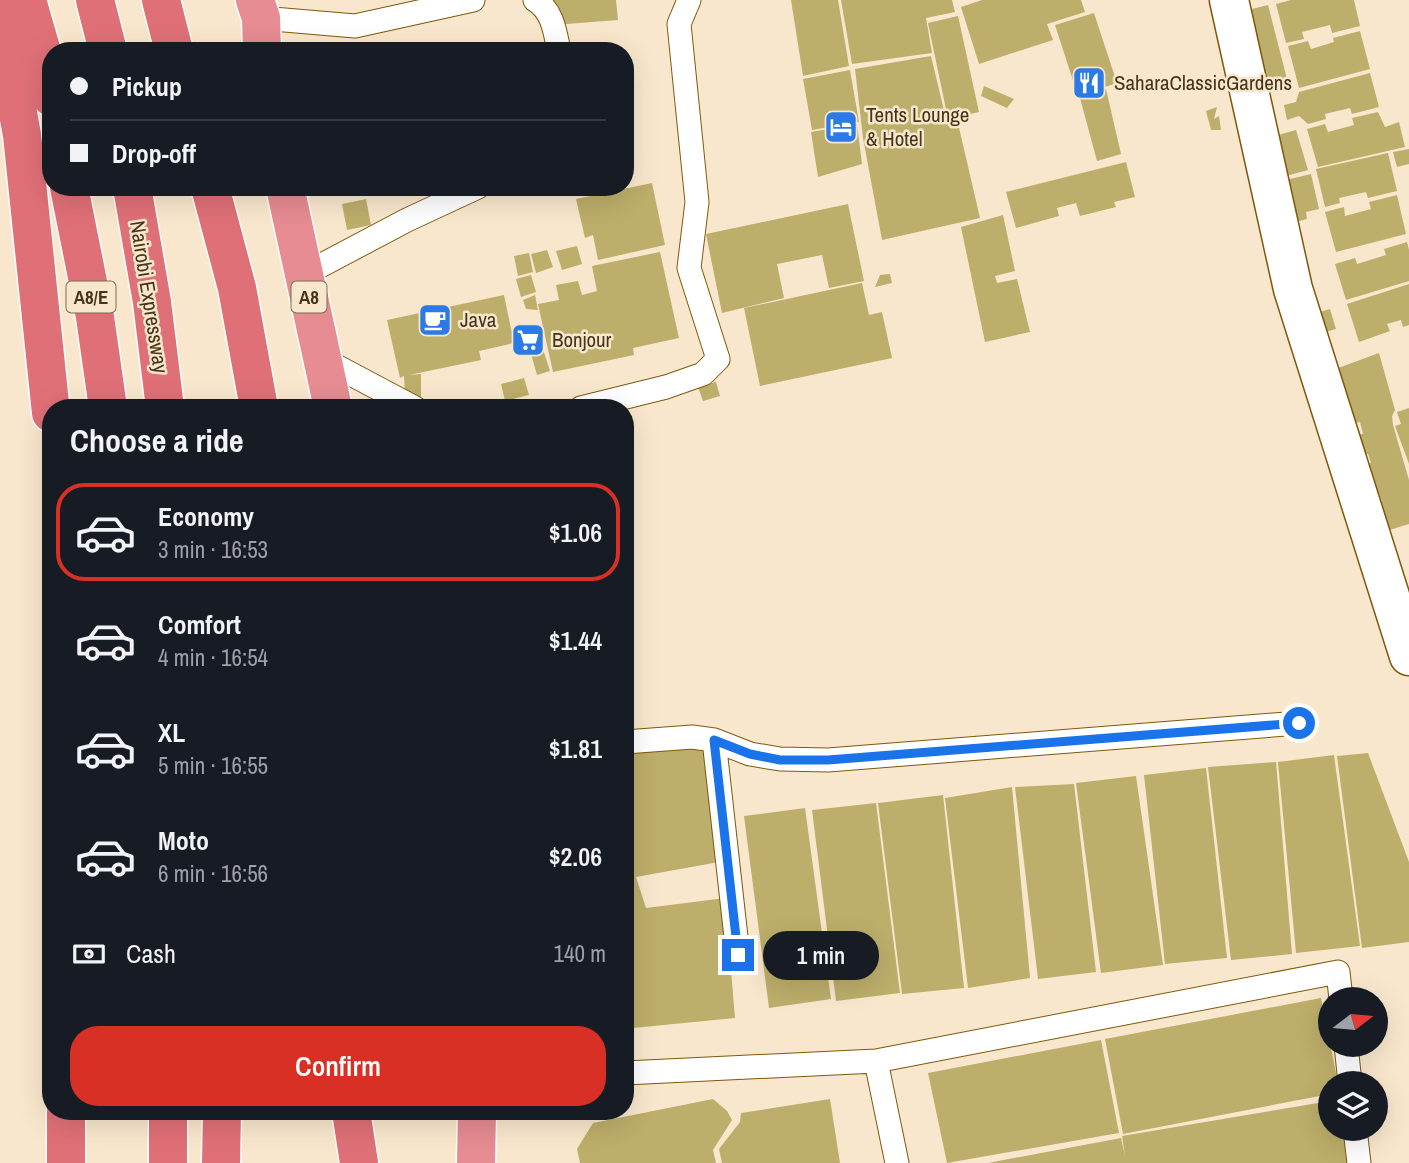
<!DOCTYPE html>
<meta charset="utf-8">
<style>
:root{--surface:#171b24;--page:#20242c;--text:#f1f3f6;--muted:#9ea1a6;--line:#363941;--accent:#d93025}
body{margin:0;font-family:"Archivo Narrow",sans-serif;background:var(--page);color:var(--text);height:100vh;display:flex;flex-direction:column;font-size:26px;white-space:nowrap}
*{box-sizing:border-box;margin:0}
p{font-size:23px;color:var(--muted)}
.icon{flex:none;width:38px;height:38px;fill:none;stroke:currentColor;stroke-width:2;stroke-linecap:round;stroke-linejoin:round}
.map{position:relative;flex:1;overflow:hidden}
.sheet{position:absolute;left:42px;top:399px;width:592px;height:721px;display:flex;flex-direction:column;background:var(--surface);border-radius:28px;box-shadow:0 7px 28px #0002}
.sheet>*{flex:none}
.top-card{position:absolute;left:42px;top:42px;width:592px;height:154px;border-radius:28px;box-shadow:0 7px 28px #0002;display:grid;align-content:center;height:154px;padding:0 28px;background:var(--surface)}
.needle{width:46px;rotate:74deg}
.buttons{position:absolute;left:1318px;top:987px;display:grid;gap:14px}
.buttons a{display:grid;place-items:center;width:70px;height:70px;border-radius:50%;background:var(--surface);box-shadow:0 7px 28px #0002;font-size:35px}
.end{position:absolute;width:32px;height:32px;margin:-16px;border:9px solid #1a73e8;background:#fff;box-shadow:0 0 0 4px #fff}
.from{border-radius:50%}
.bubble{position:absolute;height:49px;border-radius:24px;background:var(--surface);box-shadow:0 7px 28px #0002;font-size:23px;font-weight:600;line-height:49px;text-align:center}
.top-card b{display:flex;align-items:center;gap:24px;height:66px;font-size:26px}
.top-card b+b{border-top:2px solid var(--line)}
.top-card i{width:18px;height:18px;background:var(--text)}
ul{padding:0;list-style:none}
li{display:flex;align-items:center;gap:21px;height:98px;margin:0 14px 10px;padding:0 14px;border:4px solid transparent;border-radius:28px}
li div{flex:1}
li b{display:block;font-size:26px}
li em{font-style:normal;font-weight:600}
li.selected{border-color:var(--accent)}
li>.icon{width:63px;height:63px;stroke-width:1.5}
h2{padding:0 28px;font-size:32px;line-height:84px}
.pay{display:flex;align-items:center;gap:18px;height:77px;padding:0 28px;font-size:26px}
.pay p{margin-inline-start:auto}
.primary-button{display:flex;gap:14px;margin-top:auto;padding:14px 28px}
.primary-button a{flex:1;height:80px;border-radius:28px;background:var(--accent);color:#fff;font-size:28px;font-weight:600;line-height:80px;text-align:center}
.map>svg:first-child{display:block}
.building{fill:#bdae6b}
.lines{fill:none;stroke-linecap:round;stroke-linejoin:round}
.service-casing{stroke:#7f580a;stroke-width:25}
.minor-casing{stroke:#7f580a;stroke-width:41}
.trunk-casing{stroke:#fff;stroke-width:41}
.motorway-casing{stroke:#fff;stroke-width:41}
.service{stroke:#fff;stroke-width:23}
.minor{stroke:#fff;stroke-width:38}
.trunk{stroke:#e68c92;stroke-width:38}
.motorway{stroke:#e07077;stroke-width:38}
.route{stroke:#1a73e8;stroke-width:9}
.labels{text-anchor:middle;stroke-width:5;stroke-linejoin:round;paint-order:stroke}
.shield{fill:#f9e7cd;stroke:#7c6a4f;stroke-width:2}
.shield-label{font-size:19px;font-weight:bold;fill:#473519}
.poi-label{font-size:21px;fill:#473519;stroke:#f9e7cd;text-anchor:start}
.street-label{font-size:21px;fill:#473519;stroke:#f9e7cd}
</style>
<div class="map">
<svg width="1409" height="1163" viewBox="0 0 1409 1163">
<rect width="100%" height="100%" fill="#f9e7cd"/>
<path class="building" d="M552 0H616L618 20 554 25Z
M791 0H838L849 66 803 76Z
M841 0H952L955 12 926 18 932 53 852 64Z
M982 0H1081L1085 12 1047 24 1053 40 979 64 961 7Z
M1291 0H1354L1360 26 1332 33 1330 25 1302 32 1304 39 1286 43 1276 4Z
M1268 5 1288 83 1264 89 1244 11Z
M1094 13 1117 83 1078 96 1055 25Z
M958 16 979 112 948 119 928 23Z
M1360 31 1370 69 1299 88 1288 46 1308 41 1311 49 1334 42 1333 38Z
M931 56 947 123 957 119 980 218 882 240 863 138 855 69Z
M850 70 859 122 812 130 803 79Z
M1370 73 1379 107 1352 114 1350 108 1325 114 1326 119 1308 124 1299 116 1287 120 1284 105 1296 102 1299 92Z
M984 86 1014 99 1007 108 981 96Z
M1106 89 1121 154 1097 161 1080 98Z
M1217 107 1214 119 1219 116 1221 130H1211L1206 111Z
M1378 112 1385 127 1399 122 1405 147 1318 167 1307 129 1325 124 1328 132 1354 125 1352 118Z
M857 124 862 164 818 177 811 132Z
M1296 130 1308 170 1286 176 1275 136Z
M1409 149V164L1397 167 1393 152Z
M1388 153 1397 191 1368 198 1366 192 1339 198 1340 203 1325 207 1316 169Z
M1126 162 1135 197 1114 202 1116 207 1080 216 1076 203 1057 208 1059 216 1016 228 1006 192Z
M1311 174 1319 209 1306 212 1307 219 1295 222 1286 180Z
M652 183 665 245 598 260 593 235 585 238 576 199Z
M1397 195 1406 234 1336 252 1325 212 1344 207 1345 216 1371 209 1369 202Z
M366 199 371 225 347 230 342 204Z
M848 204 864 281 829 288 822 255 777 264 784 298 722 313 706 234Z
M1003 215 1015 271 995 276 997 283 1017 279 1030 332 985 342 961 227Z
M1407 242 1409 250V281L1346 300 1335 264 1355 258 1357 264 1386 255 1384 249Z
M577 246 582 264 562 270 556 251Z
M547 250 553 267 536 273 531 254Z
M660 252 679 338 633 348 634 355 553 372 538 304 559 300 556 285 578 281 582 295 597 291 592 266Z
M529 253 533 272 518 276 514 256Z
M890 274 892 283 875 287 880 275Z
M531 275 536 292 521 297 516 279Z
M862 283 869 315 882 312 892 358 760 386 744 308Z
M1409 284V325L1403 327 1401 320 1387 324 1390 331 1359 342 1347 304Z
M504 295 514 343 479 351 481 360 409 375 421 374V399L405 394 404 376 400 378 387 320Z
M535 295 538 310 526 309 523 300Z
M1330 309 1336 329 1319 334 1312 314Z
M541 343 550 371 537 375 529 347Z
M1379 353 1395 410 1392 416 1393 425 1409 480V524L1383 532 1374 504 1382 502 1379 493 1374 494 1365 465 1371 463 1368 454 1363 455 1357 435 1363 434 1360 422 1355 423 1338 368Z
M524 378 529 395 505 401 501 384Z
M716 382 720 396 703 401 698 387Z
M1409 408V464L1395 426 1401 424 1397 412Z
M703 744 719 862 636 877 646 908 725 898 735 1018 633 1028 625 1022V753Z
M1368 753 1409 862V942L1362 948 1337 756Z
M1334 755 1360 946 1296 953 1278 762Z
M1276 762 1292 954 1231 960 1208 767Z
M1206 768 1227 958 1165 964 1144 775Z
M1136 776 1163 965 1101 973 1076 783Z
M1074 784 1096 972 1038 979 1015 787Z
M1012 787 1030 978 968 988 945 798Z
M943 795 964 988 902 994 878 803Z
M876 803 900 993 836 1001 812 810Z
M805 808 831 999 769 1008 744 816Z
M1321 998 1338 1083H1330V1094L1123 1134 1105 1039Z
M1101 1040 1119 1133 947 1163 928 1073Z
M713 1099 727 1111 732 1120 713 1150 716 1163H580L577 1149 593 1123Z
M830 1099 840 1163H722L719 1149 740 1122 741 1113Z
M1330 1101V1129H1344L1349 1163H988L1121 1138 1125 1156 1122 1136Z"/>
<g class="lines">
<defs>
<path id="service" d="M535 0C553 11 555 32 559 51
M261 18 355 26 473 0
M305 274 407 220 478 187
M321 358 415 408
M581 408 666 387 703 374 718 359 689 268 697 202 679 24 689 0
M714 740 738 955
M625 742 692 737 714 740 750 754 780 759 828 760 1299 723
M1346 1045 1350 1083
M876 1061 897 1163
M625 1073 876 1061 1338 972 1341 999
M1355 1129 1359 1163"/>
<path id="minor" d="M1229 0 1293 289 1409 656"/>
<path id="trunk" d="M255 0 261 18 262 51
M285 187 333 408
M476 1163 477 1111"/>
<path id="motorway" d="M27 0 42 52 51 97
M95 0 108 51
M161 0 174 51
M0 16 22 135 51 413
M69 187 95 317 108 408
M132 187 152 302 165 408
M210 187 237 288 259 408
M66 1111V1163
M351 1111 359 1163
M168 1163V1111
M221 1163 222 1111"/>
</defs>
<use href="#service" class="service-casing"/>
<use href="#minor" class="minor-casing"/>
<use href="#trunk" class="trunk-casing"/>
<use href="#motorway" class="motorway-casing"/>
<use href="#service" class="service"/>
<use href="#minor" class="minor"/>
<use href="#trunk" class="trunk"/>
<use href="#motorway" class="motorway"/>
</g>
<g class="lines">
<path class="route" d="M738 955 714 740 750 754 780 760H828L1299 723"/>
</g>
<defs>
<symbol id="restaurant-square" viewBox="-11 -11 22 22"><rect x="-9" y="-9" width="18" height="18" rx="4" fill="#2b7ae6" stroke="#f9e7cd"/><path d="M-5-6h1v4h1v-4h1v4h1v-4h1v5L-1.5 .5V6h-2V.5L-5-1ZM5-6V6H3V1.5H1.5Q1.5-4 5-6Z" fill="#fff"/></symbol>
<symbol id="hotel-square" viewBox="-11 -11 22 22"><rect x="-9" y="-9" width="18" height="18" rx="4" fill="#2b7ae6" stroke="#f9e7cd"/><path d="M-6-4.5h1.5V1H6V5H4.5V3h-9V5H-6ZM-4 0a1.8 1.8 0 1 1 3.6 0ZM.5 0V-2.5h3Q6-2.5 6 0Z" fill="#fff"/></symbol>
<symbol id="cafe-square" viewBox="-11 -11 22 22"><rect x="-9" y="-9" width="18" height="18" rx="4" fill="#2b7ae6" stroke="#f9e7cd"/><path d="M-5.5-4.5H6V0H3Q3 3.5 0 3.5H-2.5Q-5.5 3.5-5.5 0ZM3-3.2v2h1.7v-2ZM-6 4.5H4V6H-6Z" fill="#fff"/></symbol>
<symbol id="supermarket-square" viewBox="-11 -11 22 22"><rect x="-9" y="-9" width="18" height="18" rx="4" fill="#2b7ae6" stroke="#f9e7cd"/><path d="M-6-5.5h2.5l.6 2H6L4.5 2H-2.5L-4.4-4H-6ZM-1.5 3.2a1.3 1.3 0 1 0 .1 0ZM3 3.2a1.3 1.3 0 1 0 .1 0Z" fill="#fff"/></symbol>
</defs>
<g fill-rule="evenodd">
<use href="#restaurant-square" x="1070" y="64" width="38" height="38"/>
<use href="#hotel-square" x="822" y="108" width="38" height="38"/>
<use href="#cafe-square" x="416" y="301" width="38" height="38"/>
<use href="#supermarket-square" x="509" y="321" width="38" height="38"/>
</g>
<g class="labels">
<g class="shield">
<rect x="66.5" y="281.5" width="49" height="31" rx="5"/>
<rect x="291.5" y="281.5" width="35" height="31" rx="5"/>
</g>
<g class="shield-label">
<text x="91" y="304">A8/E</text>
<text x="309" y="304">A8</text>
</g>
<g class="poi-label">
<text x="1114" y="90">SaharaClassicGardens</text>
<text x="866" y="122">Tents Lounge<tspan x="866" dy="24">&amp; Hotel</tspan></text>
<text x="460" y="327">Java</text>
<text x="552" y="347">Bonjour</text>
</g>
<g class="street-label">
<text transform="translate(149 297) rotate(81)" y="7">Nairobi Expressway</text>
</g>
</g>
</svg>
<div class="buttons">
<a><svg class="needle" viewBox="-14 -14 28 28"><path d="M0-13l5 13h-10z" fill="#e53935"/><path d="M0 13l5-13h-10z" fill="#9ea1a6"/></svg></a>
<a><svg class="icon" aria-label="layers" viewBox="0 0 24 24"><path d="M12 4l9 5-9 5-9-5zM3 14l9 5 9-5"/></svg></a>
</div>
<i class="end from" style="left:1299px;top:723px"></i>
<i class="end" style="left:738px;top:955px"></i>
<div class="bubble" style="left:763px;top:931px;width:116px">1 min</div>
<div class="top-card">
<b><i class="from"></i>Pickup</b>
<b><i></i>Drop-off</b>
</div>
<section class="sheet">
<h2>Choose a ride</h2>
<ul>
<li class="selected"><svg class="icon" aria-label="car" viewBox="0 0 24 24"><path d="M5 17H2v-5l4-1 3-4h7l3 4 3 1v5h-3M9 17h6M6 11h13"/><circle cx="7" cy="17" r="2"/><circle cx="17" cy="17" r="2"/></svg><div><b>Economy</b><p>3 min · 16:53</p></div><em>$1.06</em></li>
<li><svg class="icon" aria-label="car" viewBox="0 0 24 24"><path d="M5 17H2v-5l4-1 3-4h7l3 4 3 1v5h-3M9 17h6M6 11h13"/><circle cx="7" cy="17" r="2"/><circle cx="17" cy="17" r="2"/></svg><div><b>Comfort</b><p>4 min · 16:54</p></div><em>$1.44</em></li>
<li><svg class="icon" aria-label="car" viewBox="0 0 24 24"><path d="M5 17H2v-5l4-1 3-4h7l3 4 3 1v5h-3M9 17h6M6 11h13"/><circle cx="7" cy="17" r="2"/><circle cx="17" cy="17" r="2"/></svg><div><b>XL</b><p>5 min · 16:55</p></div><em>$1.81</em></li>
<li><svg class="icon" aria-label="car" viewBox="0 0 24 24"><path d="M5 17H2v-5l4-1 3-4h7l3 4 3 1v5h-3M9 17h6M6 11h13"/><circle cx="7" cy="17" r="2"/><circle cx="17" cy="17" r="2"/></svg><div><b>Moto</b><p>6 min · 16:56</p></div><em>$2.06</em></li>
</ul>
<div class="pay"><svg class="icon" aria-label="cash" viewBox="0 0 24 24"><path d="M3 7h18v10H3z"/><circle cx="12" cy="12" r="2"/></svg>Cash<p>140 m</p></div>
<div class="primary-button"><a>Confirm</a></div>
</section>
</div>
